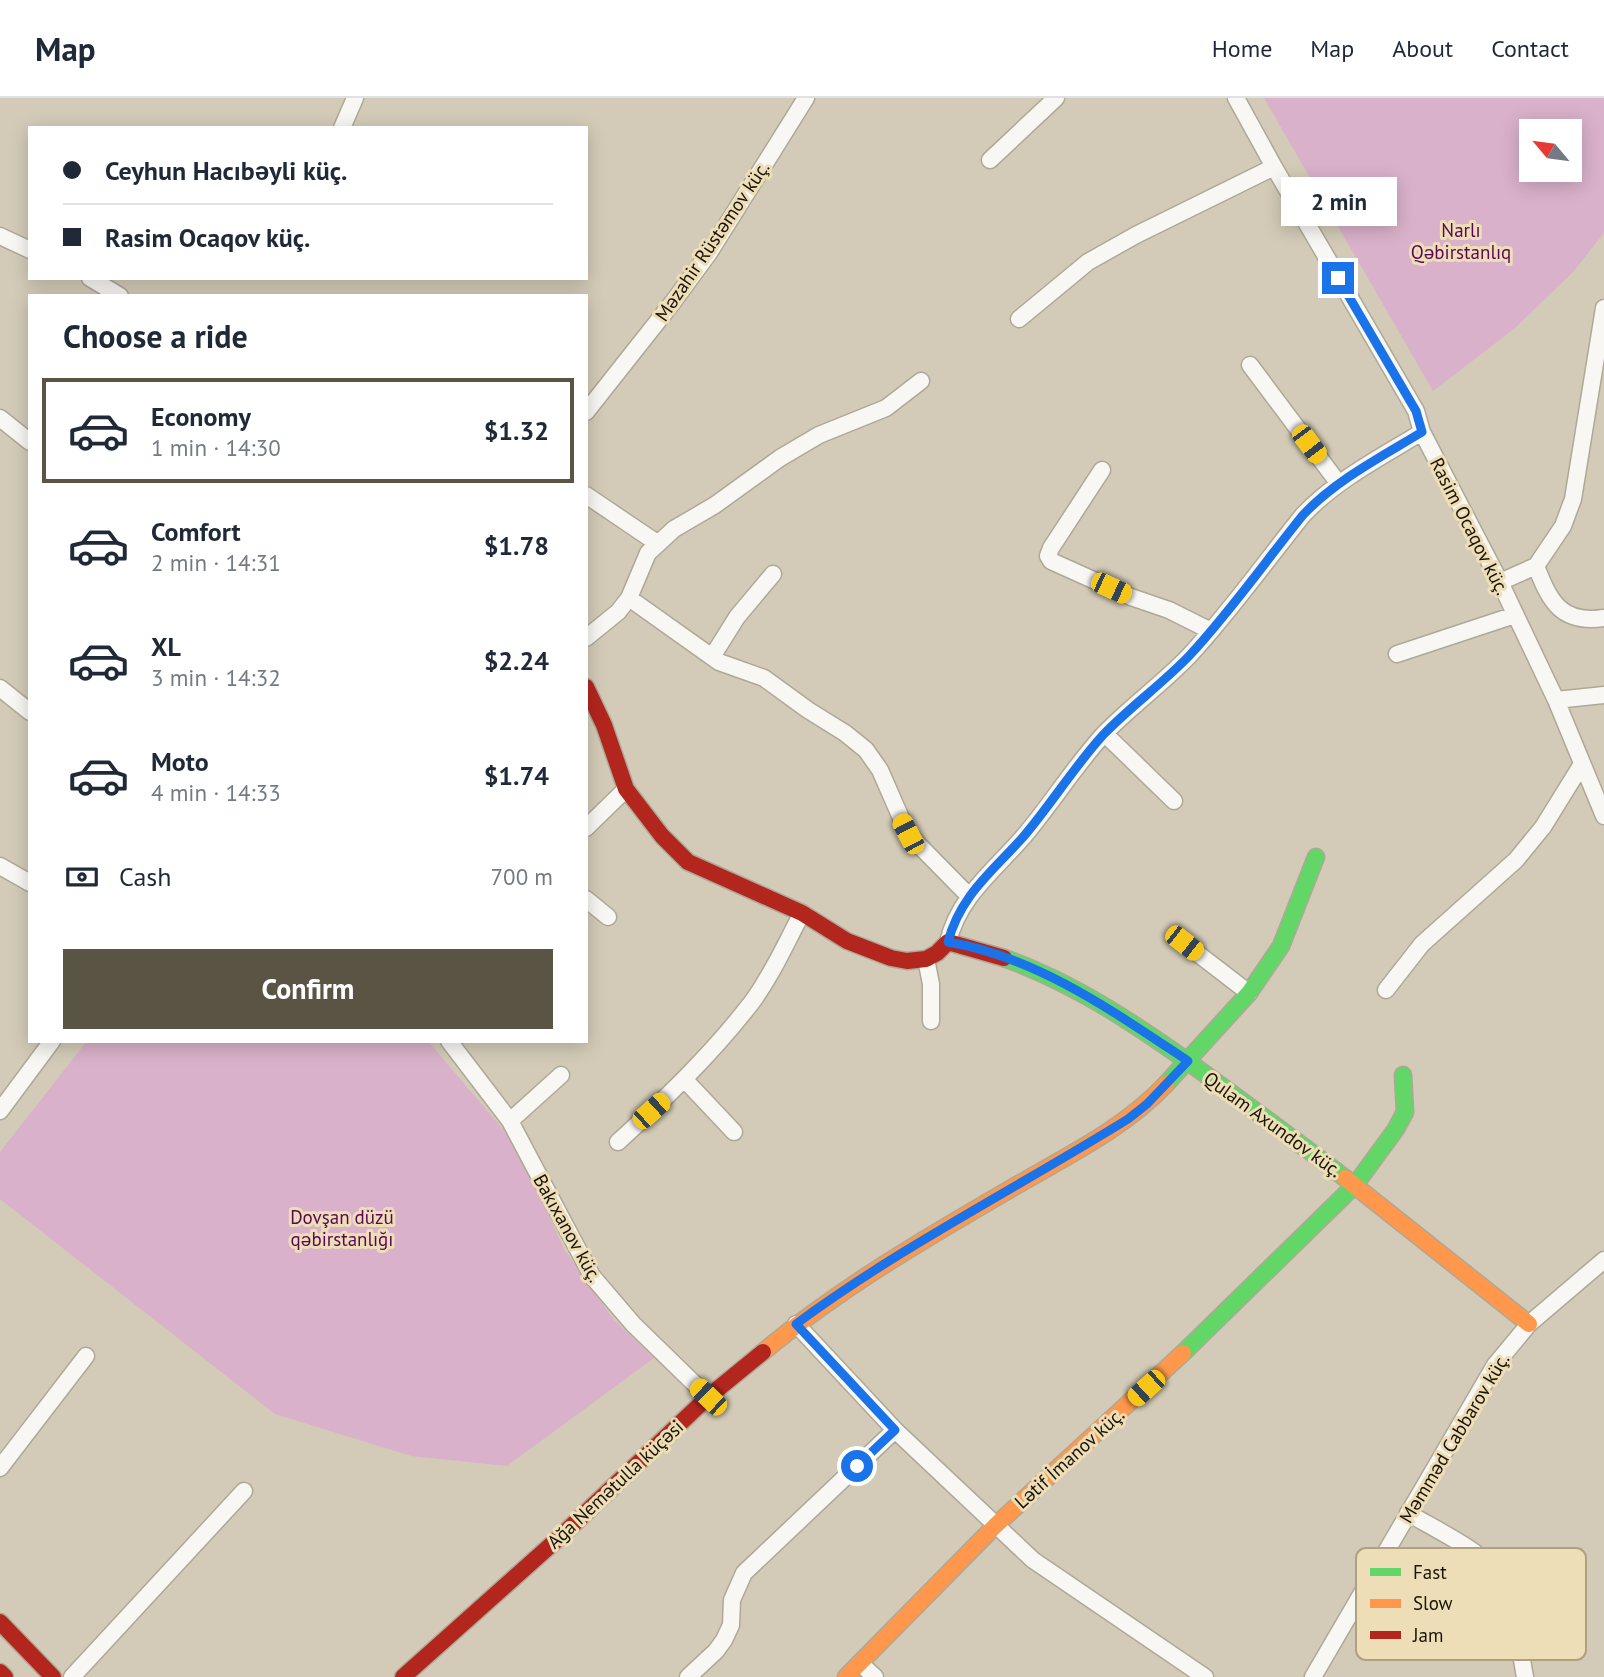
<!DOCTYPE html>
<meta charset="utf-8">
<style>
:root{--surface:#fff;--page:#f6f6f7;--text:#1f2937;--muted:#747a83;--line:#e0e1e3;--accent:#5a5444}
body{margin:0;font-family:"PT Sans",sans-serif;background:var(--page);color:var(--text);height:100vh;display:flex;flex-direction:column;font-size:26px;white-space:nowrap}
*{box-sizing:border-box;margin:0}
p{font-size:23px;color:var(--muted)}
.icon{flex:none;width:38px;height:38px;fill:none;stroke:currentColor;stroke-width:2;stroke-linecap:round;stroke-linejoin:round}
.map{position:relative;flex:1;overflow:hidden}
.drawer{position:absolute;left:28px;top:196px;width:560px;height:749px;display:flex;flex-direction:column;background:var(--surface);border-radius:0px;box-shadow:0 4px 18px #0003}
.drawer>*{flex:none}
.top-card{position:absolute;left:28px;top:28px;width:560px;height:154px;border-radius:0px;box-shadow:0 4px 18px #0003;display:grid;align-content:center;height:154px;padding:0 35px;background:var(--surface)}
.needle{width:46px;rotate:299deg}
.tools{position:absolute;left:1519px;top:21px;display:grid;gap:14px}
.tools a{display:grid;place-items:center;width:63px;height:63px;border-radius:0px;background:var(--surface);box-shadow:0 4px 18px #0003;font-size:35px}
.end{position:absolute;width:32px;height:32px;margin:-16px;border:9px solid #1a73e8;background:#fff;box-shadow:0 0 0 4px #fff}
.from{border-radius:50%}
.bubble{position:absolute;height:49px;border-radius:0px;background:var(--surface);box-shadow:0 4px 18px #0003;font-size:23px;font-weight:600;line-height:49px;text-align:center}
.car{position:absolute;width:21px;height:42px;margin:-21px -10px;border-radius:9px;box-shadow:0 0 5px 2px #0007;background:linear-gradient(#f5c518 24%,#345 0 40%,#f5c518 0 76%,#345 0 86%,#f5c518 0)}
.top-card b{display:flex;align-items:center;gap:24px;height:66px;font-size:26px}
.top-card b+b{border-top:2px solid var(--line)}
.top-card i{width:18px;height:18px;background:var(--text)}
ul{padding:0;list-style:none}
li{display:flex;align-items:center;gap:21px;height:105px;margin:0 14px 10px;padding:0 21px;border:4px solid transparent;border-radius:0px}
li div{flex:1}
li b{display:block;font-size:26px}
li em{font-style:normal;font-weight:600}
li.active{border-color:var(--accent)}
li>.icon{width:63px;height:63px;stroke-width:1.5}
h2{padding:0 35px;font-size:32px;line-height:84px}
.pay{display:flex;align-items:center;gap:18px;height:77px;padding:0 35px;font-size:26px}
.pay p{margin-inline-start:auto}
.action{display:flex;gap:14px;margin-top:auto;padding:14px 35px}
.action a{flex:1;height:80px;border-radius:0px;background:var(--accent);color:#fff;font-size:28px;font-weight:600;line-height:80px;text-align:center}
header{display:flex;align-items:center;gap:42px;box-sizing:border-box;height:98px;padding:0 35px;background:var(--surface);border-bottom:2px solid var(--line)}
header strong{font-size:33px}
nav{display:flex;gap:38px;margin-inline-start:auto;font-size:24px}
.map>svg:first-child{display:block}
.green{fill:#d9b1ca;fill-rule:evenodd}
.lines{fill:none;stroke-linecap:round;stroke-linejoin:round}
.street-casing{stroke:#aea897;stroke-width:19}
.fast-casing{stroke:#aea897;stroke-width:19}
.slow-casing{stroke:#aea897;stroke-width:19}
.jam-casing{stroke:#aea897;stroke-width:19}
.street{stroke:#f8f7f4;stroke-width:16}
.fast{stroke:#63d668;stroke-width:16}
.slow{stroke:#ff974d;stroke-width:16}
.jam{stroke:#b3261e;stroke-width:16}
.route{stroke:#1a73e8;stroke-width:9}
.labels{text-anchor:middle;stroke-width:6;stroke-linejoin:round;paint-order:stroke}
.park-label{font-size:19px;fill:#590659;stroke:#eedeb7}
.street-label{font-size:19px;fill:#191406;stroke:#eedeb7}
.key{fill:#eedeb7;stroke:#aea182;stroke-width:2}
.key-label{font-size:19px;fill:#191406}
</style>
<header>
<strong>Map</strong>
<nav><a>Home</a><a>Map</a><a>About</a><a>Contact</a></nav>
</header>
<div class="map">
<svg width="1604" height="1579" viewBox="0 0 1604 1579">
<rect width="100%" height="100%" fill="#d3cbb7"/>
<path class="green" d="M1264 0H1604V135L1573 174 1514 231 1433 293ZM1531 33H1570V72H1531Z
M87 943H428L517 1048 564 1151 613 1221 654 1260 507 1368 411 1358 275 1316 0 1101V1054Z"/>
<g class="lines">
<defs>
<path id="street" d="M1236 0 1274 69 1416 313 1422 334 1500 484 1556 602 1604 718
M342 30 355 0
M990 62 1056 0
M0 138 30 152
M90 180 120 198
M1019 221 1088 164 1136 137 1274 69
M1250 267 1339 386
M586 314 673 204 709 155 806 0
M0 320 30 344
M1102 372 1051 450 1048 458 1051 463 1131 499 1169 512 1211 533
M586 397 657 445
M1536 468C1550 504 1561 526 1604 520
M1500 484 1536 468 1563 428 1573 401 1604 210
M629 500 719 564 764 580 808 612 845 635 866 652 880 672 908 736 968 797
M586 540 618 514 629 500 648 455 674 431 715 407 780 360 819 337 886 310 921 283
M1397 556 1515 517
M712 559 737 519 773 476
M0 590 30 614
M1556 602 1604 597
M1105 636 1174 703
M586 730 626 691
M0 768 30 785
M586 801 608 819
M948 844C959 798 995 772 1024 738 1052 705 1074 669 1103 637 1130 609 1162 586 1189 558 1229 515 1266 463 1303 417 1336 382 1381 359 1422 334
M1184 845 1249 895
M926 861 931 886V923
M1386 892 1422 846 1516 762 1543 729 1582 666
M449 943 510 1023 592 1178 633 1226 708 1299
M685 982 734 1034
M0 1013 52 943
M510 1023 561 977
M618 1044C666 1000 712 956 752 904 772 877 786 845 802 815
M796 1226 895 1332 1033 1462 1205 1579
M0 1370 86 1258
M1408 1415C1433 1430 1475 1450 1494 1471 1512 1490 1520 1552 1525 1579
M860 1565 875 1579
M72 1579 244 1393
M688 1579 716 1553 724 1542 731 1527 732 1502 744 1475 895 1332
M1313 1579 1495 1267 1529 1226 1604 1162"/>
<path id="fast" d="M1004 860C1072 884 1132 924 1190 965 1242 1003 1294 1041 1345 1080
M1166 986 1249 895 1281 848 1316 759
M1183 1255 1355 1087 1396 1031 1405 1014 1403 977"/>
<path id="slow" d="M1345 1080 1529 1226
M763 1254C840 1190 926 1140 1012 1090 1065 1059 1124 1031 1166 986
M846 1579 995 1428 1183 1255"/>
<path id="jam" d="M586 589 604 627 626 691 662 738 688 764 802 815 847 843 891 860 907 863 926 861 937 855 948 844 1004 860
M0 1524 53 1579
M0 1574 5 1579
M403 1579 561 1438 708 1299 763 1254"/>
</defs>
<use href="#street" class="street-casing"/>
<use href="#fast" class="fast-casing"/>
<use href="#slow" class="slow-casing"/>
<use href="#jam" class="jam-casing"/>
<use href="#street" class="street"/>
<use href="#fast" class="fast"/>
<use href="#slow" class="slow"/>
<use href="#jam" class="jam"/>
</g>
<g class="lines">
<path class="route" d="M857 1368 895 1332 796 1226C900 1149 1017 1090 1128 1021L1147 1006 1188 963C1114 914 1037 859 948 844 960 797 994 772 1024 738 1052 705 1074 669 1103 637 1130 609 1162 586 1189 558 1230 514 1265 464 1303 417 1336 382 1381 359 1422 334L1416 313 1338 180"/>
</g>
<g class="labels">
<g class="park-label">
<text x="1461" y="139">Narlı<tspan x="1461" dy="22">Qəbirstanlıq</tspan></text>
<text x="342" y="1126">Dovşan düzü<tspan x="342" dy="22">qəbirstanlığı</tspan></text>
</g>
<g class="street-label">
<text transform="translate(712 143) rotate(-56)" y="7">Məzahir Rüstəmov küç.</text>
<text transform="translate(1470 428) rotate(63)" y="7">Rasim Ocaqov küç.</text>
<text transform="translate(1273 1026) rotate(36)" y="7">Qulam Axundov küç.</text>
<text transform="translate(568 1130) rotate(61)" y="7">Bakıxanov küç.</text>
<text transform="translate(1454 1340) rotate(-59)" y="7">Məmməd Cabbarov küç.</text>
<text transform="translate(1069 1360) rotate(-42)" y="7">Lətif İmanov küç.</text>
<text transform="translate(615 1386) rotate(-43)" y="7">Ağa Nemətulla küçəsi</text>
</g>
</g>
<rect x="1356" y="1450" width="230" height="112" rx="10" class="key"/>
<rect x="1370" y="1470" width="31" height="8" fill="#63d668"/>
<rect x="1370" y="1501" width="31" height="9" fill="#ff974d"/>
<rect x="1370" y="1533" width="31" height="8" fill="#b3261e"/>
<g class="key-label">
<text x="1413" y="1481">Fast</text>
<text x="1413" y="1512">Slow</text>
<text x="1413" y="1544">Jam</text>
</g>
</svg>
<div class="tools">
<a><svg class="needle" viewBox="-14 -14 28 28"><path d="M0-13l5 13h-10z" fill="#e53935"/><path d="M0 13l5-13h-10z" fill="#747a83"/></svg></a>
</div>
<i class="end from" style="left:857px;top:1368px"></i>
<i class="end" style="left:1338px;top:180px"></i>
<div class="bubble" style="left:1281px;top:79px;width:116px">2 min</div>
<i class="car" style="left:1309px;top:346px;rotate:143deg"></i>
<i class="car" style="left:1111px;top:490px;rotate:115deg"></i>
<i class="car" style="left:908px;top:736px;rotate:332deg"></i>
<i class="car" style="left:1184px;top:845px;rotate:128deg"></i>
<i class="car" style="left:651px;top:1013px;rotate:48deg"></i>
<i class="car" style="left:1146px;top:1290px;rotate:228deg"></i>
<i class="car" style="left:708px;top:1299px;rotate:314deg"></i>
<div class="top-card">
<b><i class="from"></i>Ceyhun Hacıbəyli küç.</b>
<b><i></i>Rasim Ocaqov küç.</b>
</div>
<section class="drawer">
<h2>Choose a ride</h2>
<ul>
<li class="active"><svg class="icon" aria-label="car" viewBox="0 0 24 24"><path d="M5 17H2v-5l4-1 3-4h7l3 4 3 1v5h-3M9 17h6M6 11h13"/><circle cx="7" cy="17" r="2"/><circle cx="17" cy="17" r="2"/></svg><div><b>Economy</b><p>1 min · 14:30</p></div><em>$1.32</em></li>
<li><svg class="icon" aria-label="car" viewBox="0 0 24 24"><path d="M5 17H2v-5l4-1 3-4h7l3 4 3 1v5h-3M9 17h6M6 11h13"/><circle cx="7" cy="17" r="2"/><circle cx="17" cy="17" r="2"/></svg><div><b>Comfort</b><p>2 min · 14:31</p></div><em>$1.78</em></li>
<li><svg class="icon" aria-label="car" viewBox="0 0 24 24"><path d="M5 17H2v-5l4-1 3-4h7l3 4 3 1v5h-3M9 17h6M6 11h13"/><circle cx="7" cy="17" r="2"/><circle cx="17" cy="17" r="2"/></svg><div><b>XL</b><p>3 min · 14:32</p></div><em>$2.24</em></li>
<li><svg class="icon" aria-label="car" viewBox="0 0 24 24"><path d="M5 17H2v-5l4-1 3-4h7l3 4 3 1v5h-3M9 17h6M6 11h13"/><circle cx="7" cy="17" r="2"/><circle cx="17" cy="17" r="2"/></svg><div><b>Moto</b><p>4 min · 14:33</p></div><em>$1.74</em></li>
</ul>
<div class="pay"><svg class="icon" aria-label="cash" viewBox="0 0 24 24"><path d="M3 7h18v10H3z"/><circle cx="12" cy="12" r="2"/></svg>Cash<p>700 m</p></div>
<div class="action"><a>Confirm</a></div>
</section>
</div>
